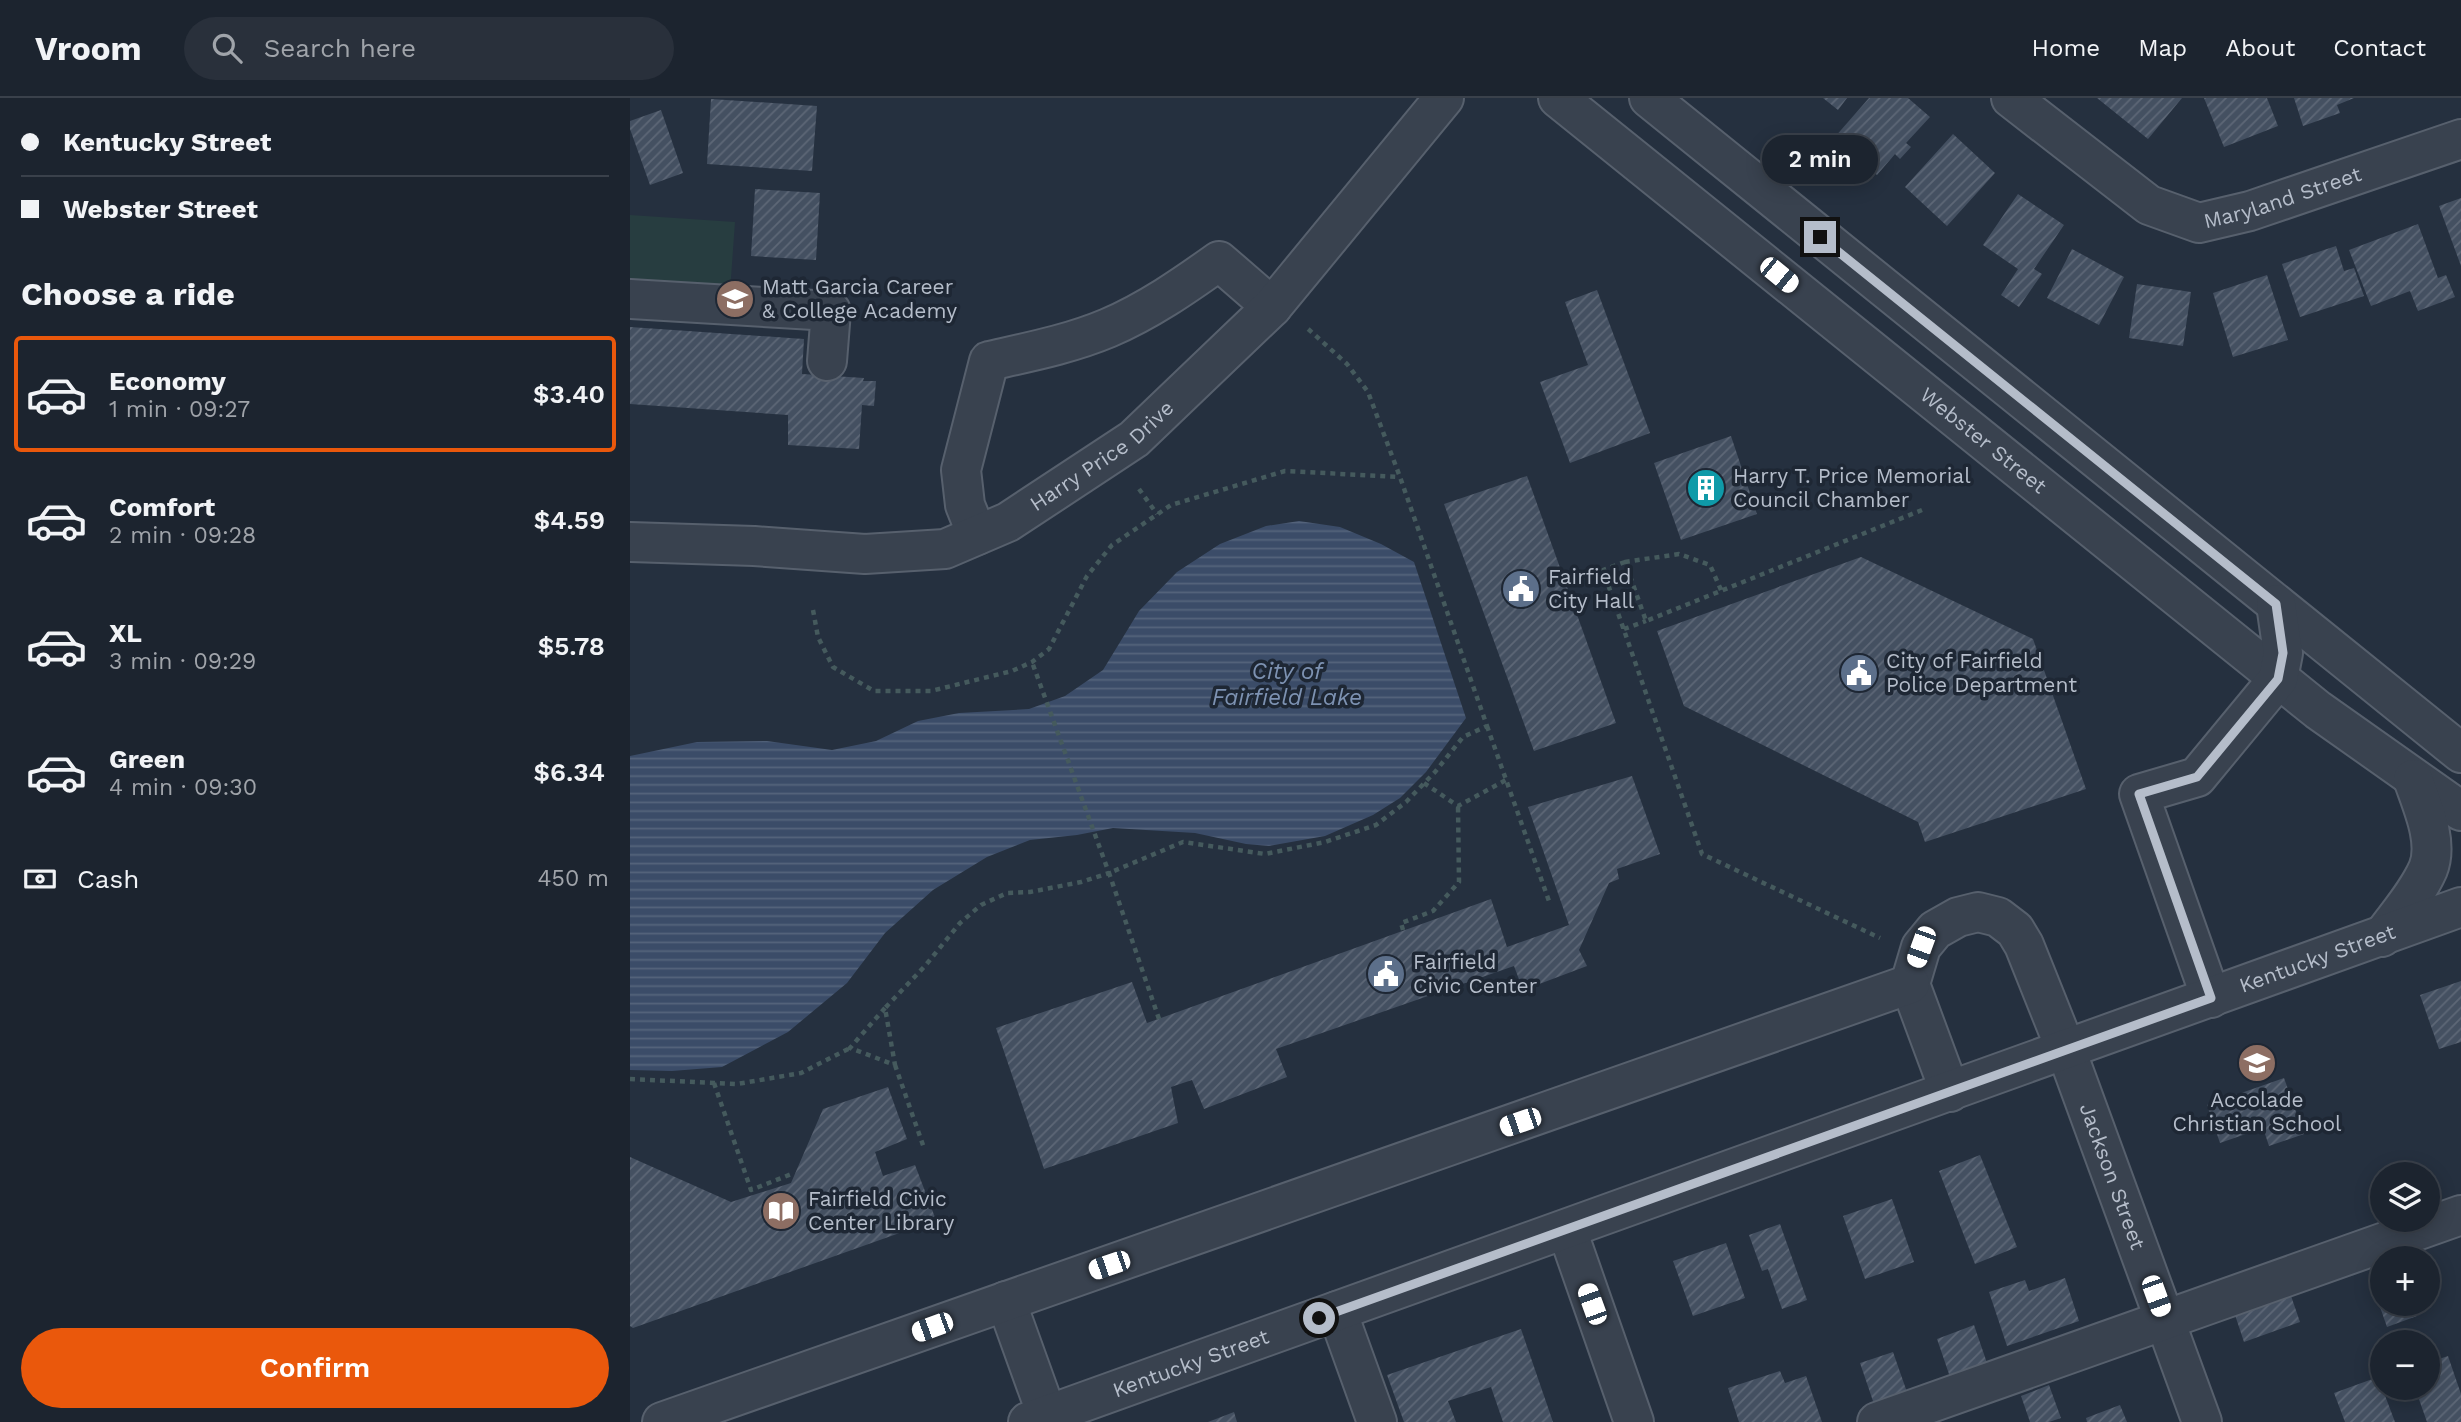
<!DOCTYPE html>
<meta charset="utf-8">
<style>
:root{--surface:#1c242f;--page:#29303b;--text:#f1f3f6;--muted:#a0a4aa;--line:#3a414b;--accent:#ea580c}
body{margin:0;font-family:"Work Sans",sans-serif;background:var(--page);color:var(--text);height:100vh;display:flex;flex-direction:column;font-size:26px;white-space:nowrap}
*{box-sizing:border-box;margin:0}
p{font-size:23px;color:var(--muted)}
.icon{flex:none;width:38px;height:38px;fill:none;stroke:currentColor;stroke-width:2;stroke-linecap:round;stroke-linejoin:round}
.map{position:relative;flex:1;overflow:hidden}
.panel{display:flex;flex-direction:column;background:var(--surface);width:630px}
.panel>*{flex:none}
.hud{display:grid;align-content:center;height:154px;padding:0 21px;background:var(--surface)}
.tools{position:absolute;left:1740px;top:1064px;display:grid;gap:14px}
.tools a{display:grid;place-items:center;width:70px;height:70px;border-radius:50%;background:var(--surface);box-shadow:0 4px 18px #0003,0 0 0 2px var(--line);font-size:35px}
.end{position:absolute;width:32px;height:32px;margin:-16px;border:9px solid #b5bdca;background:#111;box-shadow:0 0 0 4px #111}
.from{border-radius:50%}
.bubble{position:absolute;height:49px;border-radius:24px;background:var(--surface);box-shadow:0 4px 18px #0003,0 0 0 2px var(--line);font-size:23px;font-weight:600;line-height:49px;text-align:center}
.car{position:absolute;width:21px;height:42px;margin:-21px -10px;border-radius:9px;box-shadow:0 0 5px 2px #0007;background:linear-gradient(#fff 24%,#345 0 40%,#fff 0 76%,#345 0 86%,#fff 0)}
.hud b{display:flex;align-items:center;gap:24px;height:66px;font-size:26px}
.hud b+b{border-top:2px solid var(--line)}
.hud i{width:18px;height:18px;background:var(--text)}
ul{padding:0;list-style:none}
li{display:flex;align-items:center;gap:21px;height:116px;margin:0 14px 10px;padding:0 7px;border:4px solid transparent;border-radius:7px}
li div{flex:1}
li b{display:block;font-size:26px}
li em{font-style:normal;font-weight:600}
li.active{border-color:var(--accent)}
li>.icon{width:63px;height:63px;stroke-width:1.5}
h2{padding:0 21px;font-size:32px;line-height:84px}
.pay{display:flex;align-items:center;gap:18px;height:77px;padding:0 21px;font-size:26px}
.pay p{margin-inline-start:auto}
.button{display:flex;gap:14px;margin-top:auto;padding:14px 21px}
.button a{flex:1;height:80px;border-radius:42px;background:var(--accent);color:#fff;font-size:28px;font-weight:600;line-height:80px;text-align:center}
header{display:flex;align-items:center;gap:42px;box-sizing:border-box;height:98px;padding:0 35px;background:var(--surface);border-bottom:2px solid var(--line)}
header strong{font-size:33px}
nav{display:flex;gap:38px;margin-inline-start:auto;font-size:24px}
.search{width:490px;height:63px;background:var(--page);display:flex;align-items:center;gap:18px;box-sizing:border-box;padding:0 24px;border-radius:38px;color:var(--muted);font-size:26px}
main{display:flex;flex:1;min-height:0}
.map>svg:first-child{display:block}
.grass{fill:#273d40}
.water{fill:url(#water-rules)}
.building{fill:url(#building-hatch)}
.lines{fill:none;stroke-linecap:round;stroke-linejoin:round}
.minor-casing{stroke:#57606d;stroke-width:42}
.path{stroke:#455a5d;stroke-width:4.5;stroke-dasharray:5 5;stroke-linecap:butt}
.minor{stroke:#39424f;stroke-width:38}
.route{stroke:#b5bdca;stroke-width:9}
.labels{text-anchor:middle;stroke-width:7;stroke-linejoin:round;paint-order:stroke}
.street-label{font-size:21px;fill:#b5bdca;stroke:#1e2734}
.poi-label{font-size:21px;fill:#b5bdca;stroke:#1e2734;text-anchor:start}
.water-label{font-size:23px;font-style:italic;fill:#7d92b2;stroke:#1e2734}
</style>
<header>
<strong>Vroom</strong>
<div class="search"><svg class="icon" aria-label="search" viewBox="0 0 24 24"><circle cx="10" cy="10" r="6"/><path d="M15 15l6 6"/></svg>Search here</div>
<nav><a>Home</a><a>Map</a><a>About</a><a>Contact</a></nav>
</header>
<main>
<section class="panel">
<div class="hud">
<b><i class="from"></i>Kentucky Street</b>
<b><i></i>Webster Street</b>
</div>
<h2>Choose a ride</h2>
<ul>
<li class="active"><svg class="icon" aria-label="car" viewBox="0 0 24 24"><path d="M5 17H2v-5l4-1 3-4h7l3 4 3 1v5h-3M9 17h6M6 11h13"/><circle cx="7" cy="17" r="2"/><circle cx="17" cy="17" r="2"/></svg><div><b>Economy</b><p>1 min · 09:27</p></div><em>$3.40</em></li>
<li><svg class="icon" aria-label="car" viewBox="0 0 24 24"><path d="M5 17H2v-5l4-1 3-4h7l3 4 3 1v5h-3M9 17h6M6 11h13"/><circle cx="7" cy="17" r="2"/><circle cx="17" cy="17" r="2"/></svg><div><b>Comfort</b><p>2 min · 09:28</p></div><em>$4.59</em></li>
<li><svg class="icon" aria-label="car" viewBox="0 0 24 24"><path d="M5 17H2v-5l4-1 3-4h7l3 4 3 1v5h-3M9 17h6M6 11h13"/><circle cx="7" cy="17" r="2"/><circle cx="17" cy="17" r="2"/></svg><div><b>XL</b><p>3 min · 09:29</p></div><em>$5.78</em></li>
<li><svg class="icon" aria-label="car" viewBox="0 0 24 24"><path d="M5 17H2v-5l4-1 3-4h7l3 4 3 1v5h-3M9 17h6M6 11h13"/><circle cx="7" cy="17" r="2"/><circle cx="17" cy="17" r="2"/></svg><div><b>Green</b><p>4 min · 09:30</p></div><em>$6.34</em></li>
</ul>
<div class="pay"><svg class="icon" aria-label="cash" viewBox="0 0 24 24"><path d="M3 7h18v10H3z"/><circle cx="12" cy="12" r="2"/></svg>Cash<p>450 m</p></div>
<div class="button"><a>Confirm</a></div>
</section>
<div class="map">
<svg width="1831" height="1324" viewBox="0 0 1831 1324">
<defs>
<pattern id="water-rules" width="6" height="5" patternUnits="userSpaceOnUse" patternTransform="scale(1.75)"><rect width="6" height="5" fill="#3b4c68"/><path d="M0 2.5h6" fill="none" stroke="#55647c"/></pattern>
<pattern id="building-hatch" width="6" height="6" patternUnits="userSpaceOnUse" patternTransform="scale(1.75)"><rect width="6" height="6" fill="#445061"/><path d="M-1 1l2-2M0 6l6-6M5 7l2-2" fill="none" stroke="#5d6776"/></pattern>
</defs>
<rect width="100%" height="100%" fill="#25303f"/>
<path class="grass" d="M0 117 105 124 100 194 0 188Z"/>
<path class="water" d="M669 423 710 429 751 446 784 464 836 620 796 674 770 700 743 717 695 738 639 748 616 746 565 735 483 730 447 737 400 742 357 759 303 792 255 835 217 885 158 934 92 969 42 973 0 972V658L67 644 137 643 202 652 246 643 288 623 329 615 399 611 435 598 473 572 509 513 547 474 590 446 636 428Z"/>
<path class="building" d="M1193 0H1217L1208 12Z
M1239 0H1278L1300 19 1276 45 1281 49 1270 61 1265 56 1247 77 1204 40Z
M1467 0H1552L1518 41Z
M1574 0H1637L1648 28 1594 49Z
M1664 0H1724L1707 7 1710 15 1673 28Z
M81 1 187 8 182 73 77 66Z
M31 12 53 75 20 87 0 31V23Z
M1323 36 1365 75 1317 128 1275 89Z
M125 91 190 95 186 162 121 158Z
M1388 96 1434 127 1404 171 1412 176 1389 209 1371 197 1388 171 1353 147Z
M1831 100V168L1809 108Z
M1788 126 1808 180 1816 177 1825 199 1788 213 1780 193 1741 208 1719 152Z
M1706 148 1714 173 1724 170 1734 198 1670 219 1652 166Z
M1442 151 1494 179 1469 227 1417 200Z
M1637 177 1658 242 1603 259 1583 195Z
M1507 186 1561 194 1553 248 1499 240Z
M967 192 1020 335 940 365 910 284 958 267 935 204Z
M0 229 174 241 172 276 234 280 233 283H246L244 308 232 307 229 351 158 347V317L0 306Z
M1101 338 1127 416 1051 442 1024 365Z
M897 378 986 625 904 653 814 406Z
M1231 459 1403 541 1456 691 1295 744 1288 724 1054 608 1027 533Z
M1002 678 1030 756 987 771 989 781 979 785 949 852 957 868 893 892 884 868 646 951 657 979 574 1011 562 982 541 989 548 1025 414 1071 366 930 502 884 517 925 861 801 877 849 939 827 898 709Z
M1831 883V944L1809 951 1790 897Z
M1654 980 1674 1036 1639 1048 1633 1030 1590 1045 1577 1007Z
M258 989 277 1041 245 1054 253 1078 285 1067 306 1122 3 1230 0 1228V1059L101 1104 161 1085 193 1011Z
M1350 1057 1387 1149 1345 1166 1309 1073Z
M1262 1101 1284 1164 1235 1181 1213 1118Z
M1150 1126 1177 1202 1152 1211 1138 1171 1132 1173 1119 1137Z
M1096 1145 1115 1200 1063 1218 1043 1163Z
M1435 1180 1449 1223 1377 1248 1359 1194 1395 1182 1399 1193Z
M1752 1182V1206H1783L1787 1218 1757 1229 1742 1186Z
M1660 1195 1670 1224 1614 1244 1604 1214Z
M1344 1227 1357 1265 1320 1279 1307 1241Z
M891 1231 923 1324H873L861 1289 818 1303 826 1324H774L757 1277Z
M1263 1254 1278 1297 1245 1309 1230 1265Z
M1818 1258 1831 1296V1324H1797L1785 1290H1797V1265Z
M1150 1273 1155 1285 1176 1278 1192 1324H1109L1098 1290Z
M1748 1279 1765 1324H1715L1704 1295Z
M1419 1287 1431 1320 1419 1324H1400L1391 1298Z
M1490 1307 1497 1324H1457L1456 1320Z
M604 1314 607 1324H578Z"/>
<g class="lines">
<defs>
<g id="minor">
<path id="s1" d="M928 0 1688 612 1831 713"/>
<path d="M1019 0 1831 655"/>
<path id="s2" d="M1381 0 1519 107 1569 125 1620 113 1831 41"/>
<path d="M0 201 201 213 197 263"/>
<path d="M347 437 335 407 331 372 359 263C399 254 440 246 478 230 518 213 554 188 589 163L642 209"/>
<path id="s3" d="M0 444 124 448 235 456 315 451 378 424 504 341 642 209 814 0"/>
<path d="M1752 839C1767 818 1787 796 1798 771 1809 744 1792 707 1783 681"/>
<path d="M1581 900 1509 696 1567 679 1648 581 1653 555 1646 506"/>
<path id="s4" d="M1320 994 1280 886 1291 849 1305 832 1328 819 1348 814 1368 819 1385 832 1394 847 1436 952 1572 1324"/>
<path d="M937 1132 1004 1324"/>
<path d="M376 1203 417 1317"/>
<path d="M707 1213 747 1324"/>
<path d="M32 1324 1280 886"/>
<path id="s5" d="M398 1324 1831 809"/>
<path d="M1247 1324 1831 1117"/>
</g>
</defs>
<use href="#minor" class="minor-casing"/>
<path class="path" d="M509 391 527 416
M995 464 973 472 1072 756 1250 840
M1091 492 1080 467 1049 456 995 464 1016 523 1292 412
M183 512 188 539 203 569 244 593H301L382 573 402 564 419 551 457 478 482 447 541 407 655 373 770 379
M994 531 1016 523
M857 628 919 803
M794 685 828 708 876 682
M773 832 771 825 803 813 829 784 828 708
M255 910 220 950 265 967 255 910 295 868 330 825 351 807 377 795 400 794 451 784 479 775 402 564
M529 921 479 775 553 744 635 756 695 744 746 727 776 704 805 674 833 639 857 628 770 379 738 294 717 266 676 229
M265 967 294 1050
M0 981 107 986 171 975 220 950
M84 985 121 1092 164 1075"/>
<use href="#minor" class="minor"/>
</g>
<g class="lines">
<path class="route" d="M689 1220 1581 900 1509 696 1567 679 1648 581 1653 555 1646 506 1190 139"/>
</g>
<defs>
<symbol id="school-disc" viewBox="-11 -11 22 22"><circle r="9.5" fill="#8d6e63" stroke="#1e2734"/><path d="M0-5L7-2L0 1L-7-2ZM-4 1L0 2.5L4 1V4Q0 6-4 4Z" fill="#fff"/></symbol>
<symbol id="building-disc" viewBox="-11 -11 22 22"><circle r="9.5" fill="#0f9aa8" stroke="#1e2734"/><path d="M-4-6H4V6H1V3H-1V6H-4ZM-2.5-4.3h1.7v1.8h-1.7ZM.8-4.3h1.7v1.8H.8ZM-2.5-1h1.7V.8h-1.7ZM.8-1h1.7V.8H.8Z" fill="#fff"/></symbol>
<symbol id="civic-disc" viewBox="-11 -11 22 22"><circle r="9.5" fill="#5c6f8a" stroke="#1e2734"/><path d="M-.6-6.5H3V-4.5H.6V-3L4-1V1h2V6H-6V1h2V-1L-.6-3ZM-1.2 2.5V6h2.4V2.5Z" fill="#fff"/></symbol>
<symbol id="library-disc" viewBox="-11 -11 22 22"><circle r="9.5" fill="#8d6e63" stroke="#1e2734"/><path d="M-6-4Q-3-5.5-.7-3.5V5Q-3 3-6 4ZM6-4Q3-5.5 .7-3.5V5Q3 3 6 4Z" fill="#fff"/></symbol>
</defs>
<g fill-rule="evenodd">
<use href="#school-disc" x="83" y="179" width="44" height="44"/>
<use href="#building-disc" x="1054" y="368" width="44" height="44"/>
<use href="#civic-disc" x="869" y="469" width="44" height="44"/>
<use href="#civic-disc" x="1207" y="553" width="44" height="44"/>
<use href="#civic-disc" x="734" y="854" width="44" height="44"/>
<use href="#school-disc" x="1605" y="943" width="44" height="44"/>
<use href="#library-disc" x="129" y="1091" width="44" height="44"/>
</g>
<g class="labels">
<g class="street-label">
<text dy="7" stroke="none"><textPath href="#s2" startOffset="315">Maryland Street</textPath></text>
<text dy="7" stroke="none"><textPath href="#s1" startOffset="546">Webster Street</textPath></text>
<text dy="7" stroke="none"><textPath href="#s3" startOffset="499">Harry Price Drive</textPath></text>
<text dy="7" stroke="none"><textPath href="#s5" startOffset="1370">Kentucky Street</textPath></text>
<text dy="7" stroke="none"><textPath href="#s4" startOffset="530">Jackson Street</textPath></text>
<text dy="7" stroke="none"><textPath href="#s5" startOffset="173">Kentucky Street</textPath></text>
</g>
<g class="poi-label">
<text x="132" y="196">Matt Garcia Career<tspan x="132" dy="24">&amp; College Academy</tspan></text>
<text x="1103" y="385">Harry T. Price Memorial<tspan x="1103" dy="24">Council Chamber</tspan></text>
<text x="918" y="486">Fairfield<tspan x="918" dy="24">City Hall</tspan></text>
<text x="1256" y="570">City of Fairfield<tspan x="1256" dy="24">Police Department</tspan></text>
<text x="783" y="871">Fairfield<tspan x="783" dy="24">Civic Center</tspan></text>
<text x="1627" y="1009" text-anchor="middle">Accolade<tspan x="1627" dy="24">Christian School</tspan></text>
<text x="178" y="1108">Fairfield Civic<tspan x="178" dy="24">Center Library</tspan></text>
</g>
<g class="water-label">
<text x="657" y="581">City of<tspan x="657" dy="26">Fairfield Lake</tspan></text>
</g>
</g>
</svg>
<div class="tools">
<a><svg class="icon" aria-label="layers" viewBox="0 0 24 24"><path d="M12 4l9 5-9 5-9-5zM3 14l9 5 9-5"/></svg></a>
<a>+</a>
<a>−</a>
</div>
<i class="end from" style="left:689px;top:1220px"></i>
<i class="end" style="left:1190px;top:139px"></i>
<div class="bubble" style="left:1132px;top:37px;width:116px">2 min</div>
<i class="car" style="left:1149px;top:177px;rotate:129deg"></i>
<i class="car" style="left:1291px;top:849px;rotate:200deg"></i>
<i class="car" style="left:890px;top:1024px;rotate:251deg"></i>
<i class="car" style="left:479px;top:1167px;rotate:251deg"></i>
<i class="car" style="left:1526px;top:1198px;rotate:160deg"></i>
<i class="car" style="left:962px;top:1206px;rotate:340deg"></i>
<i class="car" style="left:302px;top:1229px;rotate:250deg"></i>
</div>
</main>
